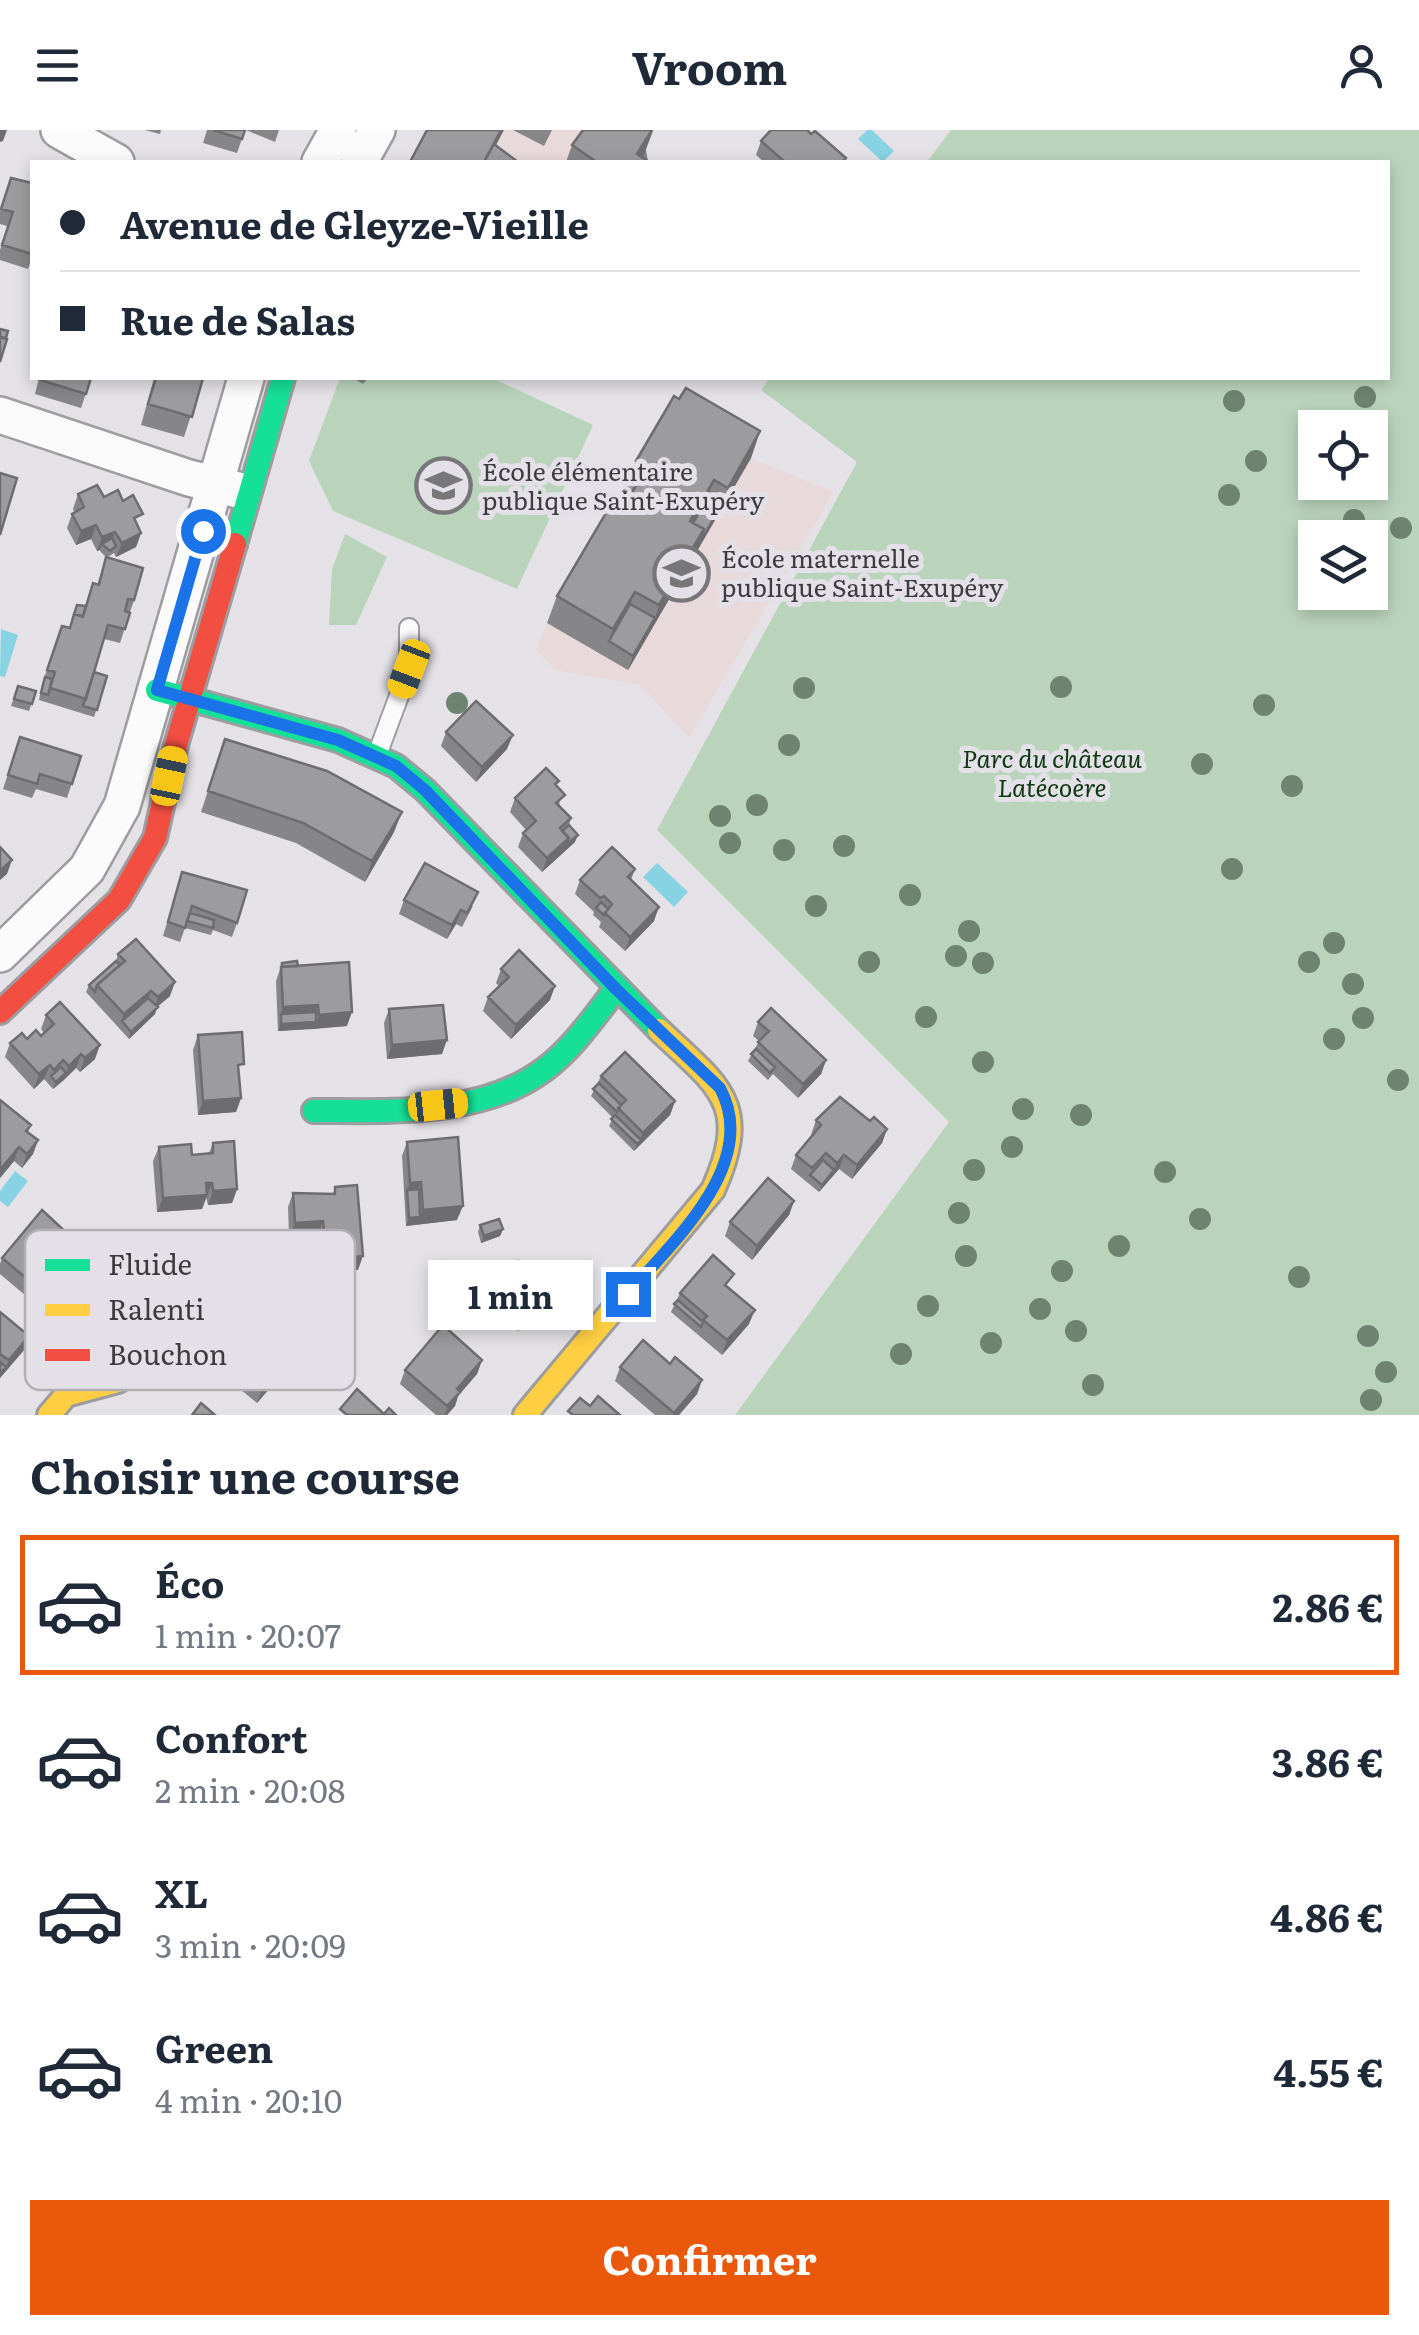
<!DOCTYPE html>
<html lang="fr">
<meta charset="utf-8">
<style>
:root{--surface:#fff;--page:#f6f6f7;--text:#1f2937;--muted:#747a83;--line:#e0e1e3;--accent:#ea580c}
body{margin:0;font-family:Literata,serif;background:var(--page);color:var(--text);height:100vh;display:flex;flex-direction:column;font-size:38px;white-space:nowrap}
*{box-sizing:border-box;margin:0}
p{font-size:32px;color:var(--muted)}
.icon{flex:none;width:55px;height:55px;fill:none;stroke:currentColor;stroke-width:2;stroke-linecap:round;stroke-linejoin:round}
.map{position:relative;height:1285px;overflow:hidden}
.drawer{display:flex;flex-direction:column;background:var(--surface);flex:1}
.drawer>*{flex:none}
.hud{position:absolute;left:30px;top:30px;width:1360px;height:220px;border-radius:0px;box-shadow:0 5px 15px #0003;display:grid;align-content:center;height:220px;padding:0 30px;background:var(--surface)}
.controls{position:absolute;left:1298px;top:280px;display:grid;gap:20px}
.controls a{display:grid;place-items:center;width:90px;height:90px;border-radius:0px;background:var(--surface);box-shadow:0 5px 15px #0003;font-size:50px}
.end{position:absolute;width:45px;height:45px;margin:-22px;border:12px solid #1a73e8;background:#fff;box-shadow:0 0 0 5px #fff}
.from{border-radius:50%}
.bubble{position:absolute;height:70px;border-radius:0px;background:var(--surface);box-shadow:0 5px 15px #0003;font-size:32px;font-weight:700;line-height:70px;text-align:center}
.car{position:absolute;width:30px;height:60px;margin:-30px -15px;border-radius:12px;box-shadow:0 0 8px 2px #0007;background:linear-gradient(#f5c518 24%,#345 0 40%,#f5c518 0 76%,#345 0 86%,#f5c518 0)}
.hud b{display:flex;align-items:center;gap:35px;height:95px;font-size:38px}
.hud b+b{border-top:2px solid var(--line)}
.hud i{width:25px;height:25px;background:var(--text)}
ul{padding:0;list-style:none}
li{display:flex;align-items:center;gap:30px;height:140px;margin:0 20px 15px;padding:0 10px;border:5px solid transparent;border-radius:0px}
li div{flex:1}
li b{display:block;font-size:38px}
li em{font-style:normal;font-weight:700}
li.current{border-color:var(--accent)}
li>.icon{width:90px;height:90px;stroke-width:1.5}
h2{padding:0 30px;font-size:45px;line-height:120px}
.primary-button{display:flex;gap:20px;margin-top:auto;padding:20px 30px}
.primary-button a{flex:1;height:115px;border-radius:0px;background:var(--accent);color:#fff;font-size:40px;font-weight:700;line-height:115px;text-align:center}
header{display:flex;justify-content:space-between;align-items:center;height:130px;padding:0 30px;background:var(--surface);font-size:45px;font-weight:700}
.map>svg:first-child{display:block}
.education{fill:#e8d9da}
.green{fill:#bad4bb;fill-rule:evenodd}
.water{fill:#87d2e3}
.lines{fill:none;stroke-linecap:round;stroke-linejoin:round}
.lane-casing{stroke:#9d9c9e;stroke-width:22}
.street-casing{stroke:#9d9c9e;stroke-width:40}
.fast-casing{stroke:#9d9c9e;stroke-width:28}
.slow-casing{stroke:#9d9c9e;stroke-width:28}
.jam-casing{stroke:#9d9c9e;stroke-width:28}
.lane{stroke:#fbfbfb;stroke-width:18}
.street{stroke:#fbfbfb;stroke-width:35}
.fast{stroke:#16e098;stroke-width:22}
.slow{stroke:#ffcf43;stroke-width:22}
.jam{stroke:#f24e42;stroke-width:22}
.tree{fill:#6e8471}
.wall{fill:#868588}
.shaded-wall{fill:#6d6c6f}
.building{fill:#9c9b9e;stroke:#6d6c6f;stroke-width:2.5}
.route{stroke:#1a73e8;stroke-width:12}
.labels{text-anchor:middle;stroke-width:10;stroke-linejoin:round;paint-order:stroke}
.poi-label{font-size:25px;fill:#3d3c3e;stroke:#e4e0e8;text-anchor:start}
.park-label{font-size:25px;font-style:italic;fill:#0e3811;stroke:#e4e0e8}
.key{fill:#e4e0e8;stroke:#b2afb5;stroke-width:2.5}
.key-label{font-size:28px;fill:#3d3c3e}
</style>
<header><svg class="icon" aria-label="menu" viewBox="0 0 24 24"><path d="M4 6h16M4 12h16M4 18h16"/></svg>Vroom<svg class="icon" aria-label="person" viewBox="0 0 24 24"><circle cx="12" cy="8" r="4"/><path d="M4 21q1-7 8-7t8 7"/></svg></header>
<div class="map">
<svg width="1419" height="1285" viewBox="0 0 1419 1285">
<rect width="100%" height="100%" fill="#e4e2e6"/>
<path class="education" d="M431 0H598L644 32H414Z
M670 282 750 328 834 362 689 608 640 555 555 540 536 520 547 493Z"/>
<path class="green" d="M951 0H1419V1285H735L949 992 657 700 857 332 761 260 770 248H1388V32H927ZM1315 298H1370V352H1315ZM1315 408H1370V462H1315Z
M340 248H492L593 295 517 459 333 381 309 331Z
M345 404 387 427 356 495H329L332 439Z"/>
<path class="water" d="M867 0H872L894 21 883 32 858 9Z
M1 499 18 505 5 547 0 546Z
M657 733 688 762 674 777 643 747Z
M15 1041 28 1051 8 1077 0 1071V1061Z"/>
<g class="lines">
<defs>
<path id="lane" d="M377 625 409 539V498"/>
<path id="street" d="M59 0 116 32
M320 32 338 0
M359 32 377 0
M0 285 189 348 238 360
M0 824 87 739 122 676 246 248"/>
<path id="fast" d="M235 414 283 248
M157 560 338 610 396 636 425 660 659 900
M314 981C388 981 482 987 545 939 573 918 594 887 616 859"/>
<path id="slow" d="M49 1285 66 1265 118 1251
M525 1285 713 1060C752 973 718 956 659 900"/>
<path id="jam" d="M0 882 119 770 155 708 176 615 235 414"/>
</defs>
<use href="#lane" class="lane-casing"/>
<use href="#street" class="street-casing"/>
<use href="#fast" class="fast-casing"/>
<use href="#slow" class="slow-casing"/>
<use href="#jam" class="jam-casing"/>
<use href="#lane" class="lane"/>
<use href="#street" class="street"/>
<use href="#fast" class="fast"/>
<use href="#slow" class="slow"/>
<use href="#jam" class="jam"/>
</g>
<g class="tree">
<circle cx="1365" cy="267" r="11"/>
<circle cx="1234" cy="271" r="11"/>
<circle cx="1256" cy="331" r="11"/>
<circle cx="1229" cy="365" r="11"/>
<circle cx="1354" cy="390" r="11"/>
<circle cx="1401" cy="398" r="11"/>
<circle cx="1061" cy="557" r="11"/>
<circle cx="804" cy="558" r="11"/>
<circle cx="457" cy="573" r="11"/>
<circle cx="1264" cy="575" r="11"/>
<circle cx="789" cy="615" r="11"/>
<circle cx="1202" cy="634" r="11"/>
<circle cx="1292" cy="656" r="11"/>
<circle cx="757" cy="675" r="11"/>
<circle cx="720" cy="686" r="11"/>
<circle cx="730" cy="713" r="11"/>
<circle cx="844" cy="716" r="11"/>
<circle cx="784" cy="720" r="11"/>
<circle cx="1232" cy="739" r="11"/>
<circle cx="910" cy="765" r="11"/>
<circle cx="816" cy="776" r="11"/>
<circle cx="969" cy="801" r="11"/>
<circle cx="1334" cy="813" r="11"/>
<circle cx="956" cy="826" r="11"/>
<circle cx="869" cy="832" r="11"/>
<circle cx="1309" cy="832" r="11"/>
<circle cx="983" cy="833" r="11"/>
<circle cx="1353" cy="854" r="11"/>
<circle cx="926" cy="887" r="11"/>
<circle cx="1363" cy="888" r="11"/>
<circle cx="1334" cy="909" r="11"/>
<circle cx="983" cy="932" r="11"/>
<circle cx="1398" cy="950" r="11"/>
<circle cx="1023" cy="979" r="11"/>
<circle cx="1081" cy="985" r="11"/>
<circle cx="1012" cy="1017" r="11"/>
<circle cx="974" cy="1040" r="11"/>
<circle cx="1165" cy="1042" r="11"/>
<circle cx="959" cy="1083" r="11"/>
<circle cx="1200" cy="1089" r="11"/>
<circle cx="1119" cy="1116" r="11"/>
<circle cx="966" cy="1126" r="11"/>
<circle cx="1062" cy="1141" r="11"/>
<circle cx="1299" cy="1147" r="11"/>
<circle cx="928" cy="1176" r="11"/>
<circle cx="1040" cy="1179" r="11"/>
<circle cx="1076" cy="1201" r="11"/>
<circle cx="1368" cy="1206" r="11"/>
<circle cx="991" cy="1213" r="11"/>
<circle cx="901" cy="1224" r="11"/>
<circle cx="1386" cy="1242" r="11"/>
<circle cx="1093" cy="1255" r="11"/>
<circle cx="1371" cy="1270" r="11"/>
</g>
<path class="wall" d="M145 0H161L160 4Z
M207 0H245L237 23 203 13Z
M246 0H279L275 12Z
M513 0H552L544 16Z
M761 11 844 32H764L756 25Z
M572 15 646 20 648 31 650 32H566Z
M11 48 32 53V127L28 139 0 130V120L7 96 0 94V81Z
M39 248H91L81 278 35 264Z
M154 248H203L184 307 141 295Z
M353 248H368L363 254Z
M679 269 760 301 751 328 628 540 547 493 557 466 619 368 628 351 636 331Z
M78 364 104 367 138 397 141 403 136 417 116 427 114 423 108 427 134 470 120 513 104 509 94 542 107 546 94 587 39 570 42 554 62 496 69 498 85 476 93 453 97 455 106 427 100 421V420L97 421 91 409 76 415 67 398 72 384 75 383 73 379Z
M18 556 36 561 29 581 11 576Z
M446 602 507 619 476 652 441 616Z
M20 607 81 626 67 668 36 659 32 668 3 659Z
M225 609 394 702 365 752 296 713 201 682Z
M559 651 557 655 560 677 571 688 569 695 575 712 542 742 518 717 523 703 526 700 510 682 515 668Z
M635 739 631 750 654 791 625 821 599 797 601 792 593 785 594 782 575 764 580 750Z
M182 742 237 793 232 807 213 800 211 805 185 798 180 812 163 806Z
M404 770 473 776 462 797 456 794 447 809 399 784Z
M118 824 170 866 157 877 155 884 129 909 86 862 89 855 116 831Z
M282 833 298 836 347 896 278 901 276 851Z
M501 839 550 870 511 909 483 881 488 867 499 856 496 853Z
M389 879 442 924 387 929 384 893Z
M46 885 95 929 80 942 76 938 53 959 44 949 34 959 5 927 10 913 41 906 44 903 41 899Z
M758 892 826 930 821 944 798 968 773 944 768 950 748 931 759 911 753 906Z
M198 905 239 947 241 968 236 982 198 985 193 920Z
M601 946 675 971 670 985 634 1021 609 996 613 988 591 966Z
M816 990 870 991 887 999 882 1013 852 1049 839 1039 819 1062 791 1039 796 1025 813 1006 811 1005Z
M31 995 28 1002 38 1010 33 1024 22 1038 14 1031 0 1048Z
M407 1012 457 1090 406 1096 402 1026Z
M213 1013 237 1059 232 1073 208 1075 206 1067 202 1079 157 1082 153 1031 159 1017 192 1025 209 1023Z
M335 1057 358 1140 321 1144 318 1105 289 1107 288 1077 293 1063 333 1064Z
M794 1071 789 1085 752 1130 725 1106 730 1092Z
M480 1095 503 1099 500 1106 481 1113 478 1102Z
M162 1105 226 1156 194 1159 193 1148 160 1151 157 1119Z
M63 1118 54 1128 73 1162 51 1187 0 1144V1134L2 1128Z
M729 1158 749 1194 722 1225 671 1182 680 1163Z
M492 1161 564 1171 558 1186 547 1198 532 1185 518 1201 487 1175Z
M0 1182 24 1220 0 1248Z
M248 1203 306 1216 257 1273 229 1250 234 1236 247 1221 243 1217Z
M482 1230 477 1244 458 1266 455 1276 447 1285H436L400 1254 405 1240Z
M670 1234 702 1250 697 1264 679 1285H655L615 1251 620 1237Z"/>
<path class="shaded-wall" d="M0 0H7L3 11 0 12Z
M501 0H504L487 32H484Z
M653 1 643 27 637 24Z
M760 301 751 328 628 540 633 526 655 488 659 475 704 399 720 377 728 358Z
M714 350 704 377 684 411 690 391Z
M96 395 91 409 76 415 81 401Z
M115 402 110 416 102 414 100 420 97 421 102 407Z
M141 403 136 417 116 427 122 413Z
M635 462 625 488 609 511 613 499Z
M513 605 507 619 476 652 482 637Z
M402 682 394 702 365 752 372 731Z
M578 705 575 712 542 742 547 728 569 708Z
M12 730 7 744 0 750V741Z
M659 777 654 791 625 821 630 807Z
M461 780 456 794 447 809 452 795Z
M175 852 170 866 157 877 155 884 129 909 131 902 153 881 158 867Z
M555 856 550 870 511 909 516 895Z
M151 861 146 875 122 891 124 884Z
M318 875 313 889 281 884 283 877Z
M352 882 347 896 314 899 319 885Z
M316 892 314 899 278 901 281 894Z
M447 910 442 924 387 929 392 915Z
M100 915 95 929 80 942 85 928Z
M81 924 76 938 64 950 69 936Z
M826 930 821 944 798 968 803 954Z
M50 935 44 949 34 959 39 944Z
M66 943 64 950 53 959 56 952Z
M241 968 236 982 198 985 203 971Z
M675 971 670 985 634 1021 643 1003Z
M887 999 882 1013 852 1049 857 1035Z
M38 1010 33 1024 22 1038 27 1024Z
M19 1017 14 1031 0 1048V1040Z
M844 1025 839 1039 819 1062 822 1055 834 1040 837 1033Z
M421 1052 416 1066 407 1060 410 1053Z
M206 1053H212L202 1079 157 1082 163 1068Z
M237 1059 232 1073 208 1075 213 1061Z
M794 1071 789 1085 752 1130 757 1116Z
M463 1076 457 1090 406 1096 409 1088 420 1087 423 1080Z
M323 1091 318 1105 289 1107 295 1093Z
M503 1099 500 1106 481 1113 484 1106Z
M68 1104 63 1118 45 1139 50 1124Z
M363 1126 358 1140 321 1144 327 1130Z
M198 1134 193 1148 160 1151 165 1137Z
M231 1142 226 1156 194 1159 199 1145Z
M78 1148 73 1162 51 1187 56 1173Z
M537 1170 532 1185 518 1201 523 1187Z
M564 1171 558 1186 547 1198 552 1184Z
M755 1180 749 1194 722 1225 727 1210Z
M311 1202 306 1216 257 1273 262 1259Z
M29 1206 24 1220 0 1248V1244L6 1237 9 1230Z
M482 1230 477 1244 458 1266 455 1276 447 1285H444L457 1259Z
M702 1250 697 1264 679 1285H673Z"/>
<path class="building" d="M213 0H245L242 9Z
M427 0H501L484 32H410Z
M583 0H652L637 24 649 32H594L595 31 572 15Z
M771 0H807L811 4 815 1 846 28 842 32H785L761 11Z
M494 14 518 32H484Z
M11 48 32 53V124L2 115 13 82 1 79Z
M0 199 8 201 6 208 0 207Z
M0 207 7 209 0 232Z
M41 248H91L86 264 40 250Z
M156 248H203L192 287 148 274Z
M686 258 760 301 728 358 714 350 690 391 704 399 659 475 635 462 613 499 557 466 616 366 626 372 646 338 636 331 674 266 679 269Z
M0 343 17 348 0 405Z
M628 351 636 356 626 372 619 368Z
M97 355 104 367 118 360 123 371 133 365 143 384 134 388 141 403 122 413 115 402 102 407 96 395 81 401 72 384 84 377 78 364Z
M707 369 720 377 697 418 704 399 693 393Z
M112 408 116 416 110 421 102 414Z
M106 427 143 438 134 470 128 469 125 481 130 483 125 499 108 495 86 569 50 558 55 542 47 540 62 496 70 498 74 484 83 487 93 453 99 455Z
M630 474 655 488 633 526 609 511Z
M77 475 86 476 83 486 74 484 72 491Z
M94 542 107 546 97 580 83 576Z
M45 547 52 549 48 565 41 563Z
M18 556 36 561 32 574 14 569Z
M476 571 513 605 482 637 446 602Z
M20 607 81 626 72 654 40 644 37 654 8 645Z
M225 609 327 641 402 682 372 731 303 693 208 661Z
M546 638 559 651 555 654 565 665 556 673 571 688 560 698 569 708 547 728 523 703 536 691 515 668Z
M569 695 578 705 566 715 569 708 562 701Z
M0 717 12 730 0 741Z
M612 717 635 739 628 747 659 777 630 807 605 783 612 774 604 766 600 768 580 750Z
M425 733 478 762 467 783 461 780 452 795 404 770Z
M182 742 247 760 237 793 192 776 185 798 168 792Z
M601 772 608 779 604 785 596 778Z
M190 783 214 790 213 798 187 791Z
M136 809 175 852 158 867 151 861 124 884 97 855 125 831 118 824Z
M519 820 555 856 516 895 488 867 509 847 501 839Z
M116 831 120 835 97 855 95 862 89 855Z
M297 831 298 836 282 837V833Z
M349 832 352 882 319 885 318 875 283 877 281 837Z
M148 868 158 877 131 902 122 891Z
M60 872 100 915 85 928 81 924 69 936 63 930 54 940 50 935 39 944 10 913 22 903 27 909 36 900 41 906 54 894 46 885Z
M443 875 447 910 392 915 389 879Z
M771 878 826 930 803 954 758 912 769 901 758 892Z
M316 882V892L281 894V884Z
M242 902 244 934 238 935 241 968 203 971 198 905Z
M756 919 775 937 770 943 751 924Z
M625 922 675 971 643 1003 618 978 626 970 601 946Z
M61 937 66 943 56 952 51 946Z
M599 953 621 975 617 982 593 959Z
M840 967 870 991 874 987 887 999 857 1035 844 1025 837 1033 826 1023 812 1038 796 1025 821 995 816 990Z
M0 970 31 995 26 1001 38 1010 27 1024 19 1017 0 1040Z
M615 985 641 1010 637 1014 611 989Z
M458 1007 463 1076 423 1080 421 1052 410 1053 407 1012Z
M234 1011 237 1059 213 1061 212 1053H206L207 1065 163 1068 159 1017 191 1014 192 1025 213 1023V1013Z
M823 1030 834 1040 822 1055 810 1045Z
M768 1048 794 1071 757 1116 730 1092Z
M357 1055 363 1126 327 1130 323 1091 295 1093 293 1063 335 1064V1057Z
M419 1059 420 1087 409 1088 407 1060Z
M42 1080 68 1104 50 1124 78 1148 56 1173 2 1128Z
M499 1089 503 1099 484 1106 480 1095Z
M713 1125 734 1144 725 1155 755 1180 727 1210 703 1190 707 1186 680 1163Z
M518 1131 564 1171 552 1184 537 1170 523 1187 492 1161Z
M678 1170 703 1192 701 1197 674 1174Z
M0 1182 29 1206 9 1230 0 1224Z
M443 1195 482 1230 457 1259 460 1262 447 1276 405 1240Z
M643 1210 670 1234 675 1227 702 1250 674 1283 620 1237Z
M0 1232 6 1237 0 1244Z
M357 1259 384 1284 389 1278 396 1285H347L340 1279Z
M598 1266 620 1285H573L568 1281 580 1268 590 1276Z
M201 1273 215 1285H192Z"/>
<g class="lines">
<path class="route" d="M203 401 157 560 338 610 396 636 425 660 616 859 720 958C761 1034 672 1112 628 1164"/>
</g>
<defs>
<symbol id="school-ring" viewBox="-11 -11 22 22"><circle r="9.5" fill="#e4e0e8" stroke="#777679" stroke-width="1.5"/><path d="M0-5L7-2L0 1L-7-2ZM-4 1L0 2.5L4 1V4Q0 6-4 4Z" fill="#777679"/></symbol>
</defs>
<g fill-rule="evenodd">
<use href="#school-ring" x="412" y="324" width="63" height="63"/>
<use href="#school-ring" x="650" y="412" width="63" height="63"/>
</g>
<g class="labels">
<g class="poi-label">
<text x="482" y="351">École élémentaire<tspan x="482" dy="29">publique Saint-Exupéry</tspan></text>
<text x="721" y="438">École maternelle<tspan x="721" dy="29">publique Saint-Exupéry</tspan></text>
</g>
<g class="park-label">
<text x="1052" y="638">Parc du château<tspan x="1052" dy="29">Latécoère</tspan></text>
</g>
</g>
<rect x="25" y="1100" width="330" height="160" rx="15" class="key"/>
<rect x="45" y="1129" width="45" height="12" fill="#16e098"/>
<rect x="45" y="1174" width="45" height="12" fill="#ffcf43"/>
<rect x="45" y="1219" width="45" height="12" fill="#f24e42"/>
<g class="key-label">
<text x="108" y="1145">Fluide</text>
<text x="108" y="1190">Ralenti</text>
<text x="108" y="1235">Bouchon</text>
</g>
</svg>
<div class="controls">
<a><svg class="icon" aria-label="locate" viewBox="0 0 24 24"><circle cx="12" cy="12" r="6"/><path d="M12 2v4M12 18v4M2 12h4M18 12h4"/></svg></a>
<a><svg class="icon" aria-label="layers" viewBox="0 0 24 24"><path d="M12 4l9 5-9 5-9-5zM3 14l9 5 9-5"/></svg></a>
</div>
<i class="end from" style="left:203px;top:401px"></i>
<i class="end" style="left:628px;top:1164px"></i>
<div class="bubble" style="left:428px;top:1130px;width:165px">1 min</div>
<i class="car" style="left:409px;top:539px;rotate:201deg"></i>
<i class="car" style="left:169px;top:646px;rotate:12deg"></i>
<i class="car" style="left:438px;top:975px;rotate:84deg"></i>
<div class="hud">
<b><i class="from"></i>Avenue de Gleyze-Vieille</b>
<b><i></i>Rue de Salas</b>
</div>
</div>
<section class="drawer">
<h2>Choisir une course</h2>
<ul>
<li class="current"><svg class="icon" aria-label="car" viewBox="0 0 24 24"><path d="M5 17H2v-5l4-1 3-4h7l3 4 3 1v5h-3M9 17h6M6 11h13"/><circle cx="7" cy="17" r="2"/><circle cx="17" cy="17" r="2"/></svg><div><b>Éco</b><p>1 min · 20:07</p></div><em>2.86 €</em></li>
<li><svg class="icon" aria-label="car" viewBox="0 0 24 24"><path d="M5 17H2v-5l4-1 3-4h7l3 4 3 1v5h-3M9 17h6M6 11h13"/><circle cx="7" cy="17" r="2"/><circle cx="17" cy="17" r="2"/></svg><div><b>Confort</b><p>2 min · 20:08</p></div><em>3.86 €</em></li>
<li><svg class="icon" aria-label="car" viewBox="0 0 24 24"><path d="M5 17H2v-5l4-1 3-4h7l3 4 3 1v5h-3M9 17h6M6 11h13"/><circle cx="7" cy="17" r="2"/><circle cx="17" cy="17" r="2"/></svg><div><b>XL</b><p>3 min · 20:09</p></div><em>4.86 €</em></li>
<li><svg class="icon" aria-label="car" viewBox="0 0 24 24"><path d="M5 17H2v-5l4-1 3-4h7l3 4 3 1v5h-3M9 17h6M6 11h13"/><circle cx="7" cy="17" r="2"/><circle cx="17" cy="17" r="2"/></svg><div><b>Green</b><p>4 min · 20:10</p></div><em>4.55 €</em></li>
</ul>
<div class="primary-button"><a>Confirmer</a></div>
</section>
